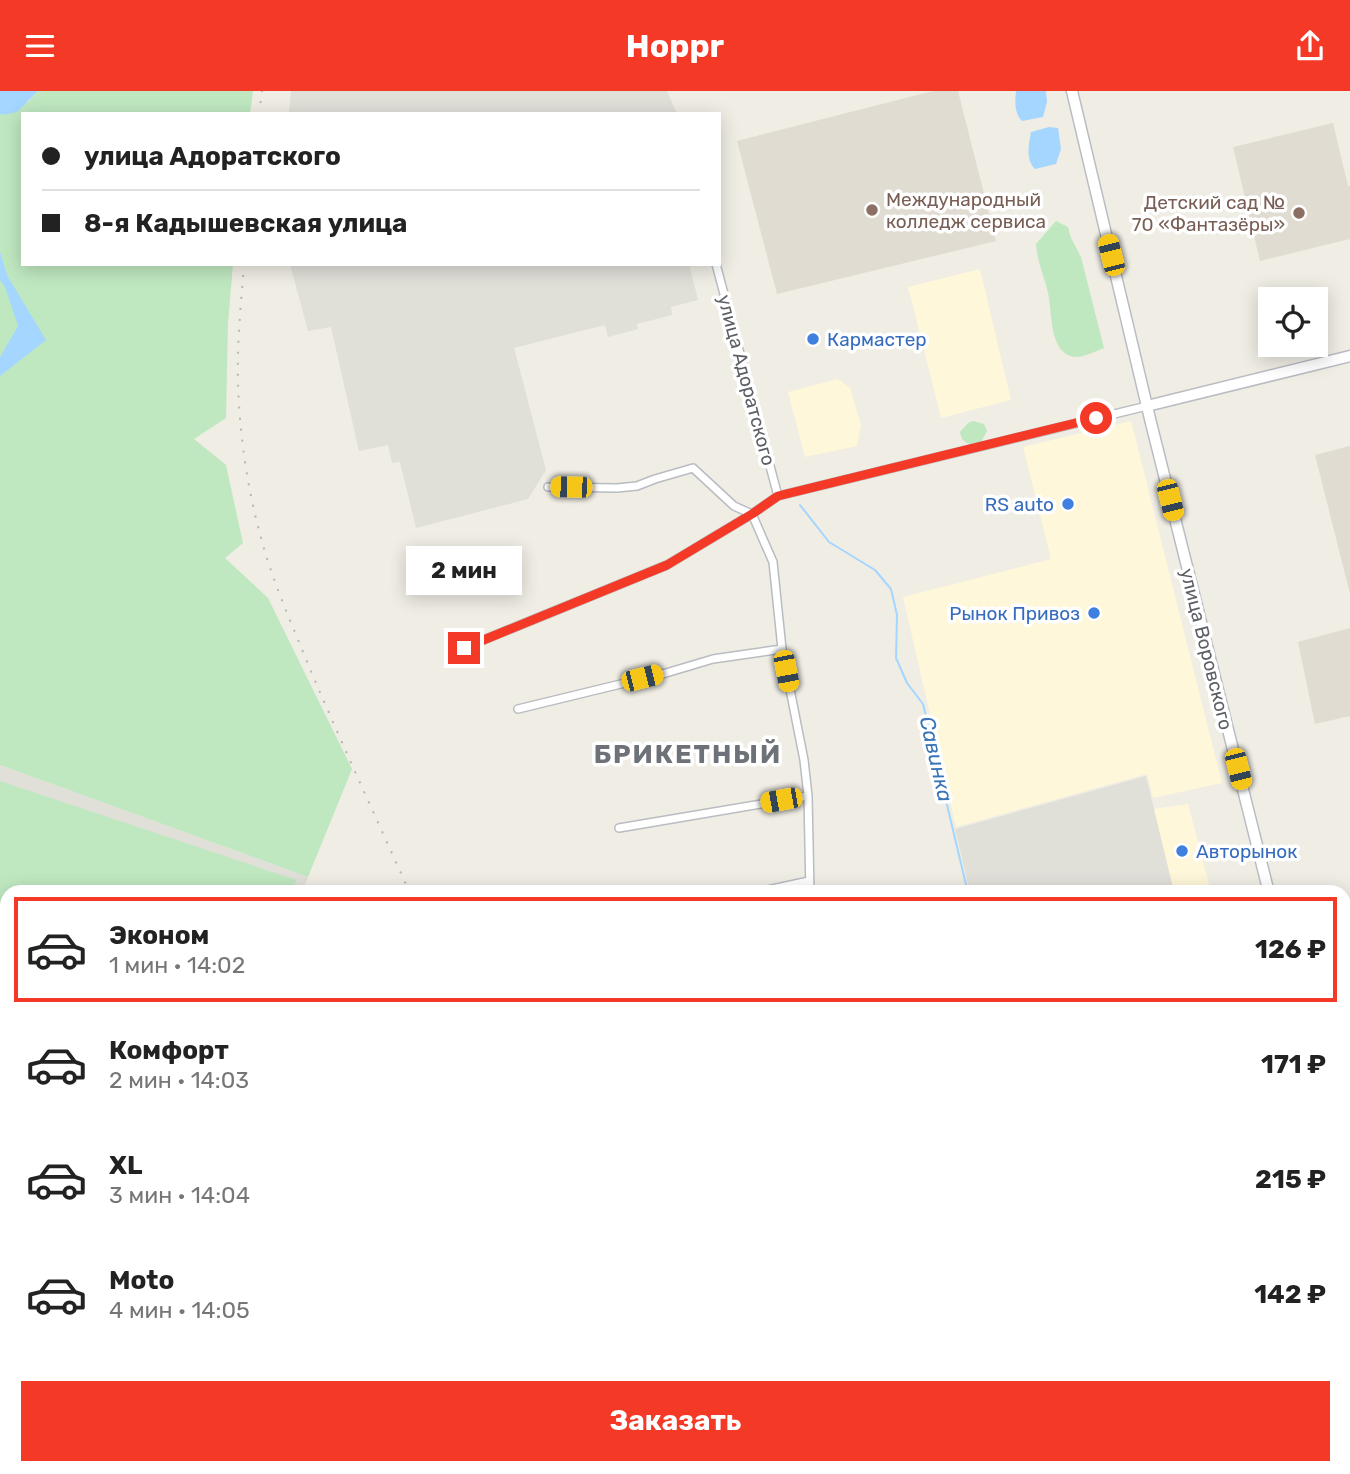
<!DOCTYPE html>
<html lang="ru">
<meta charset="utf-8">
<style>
:root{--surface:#fff;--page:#f2f2f2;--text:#222;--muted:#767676;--line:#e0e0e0;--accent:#f43926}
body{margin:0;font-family:Rubik,sans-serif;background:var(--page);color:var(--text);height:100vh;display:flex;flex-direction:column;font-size:26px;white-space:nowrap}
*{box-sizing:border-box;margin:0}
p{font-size:23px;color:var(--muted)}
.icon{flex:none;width:38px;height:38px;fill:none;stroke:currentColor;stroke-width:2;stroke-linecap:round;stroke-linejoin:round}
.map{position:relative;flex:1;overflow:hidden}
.sheet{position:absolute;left:0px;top:794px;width:1351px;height:590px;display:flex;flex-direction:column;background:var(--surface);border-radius:21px 21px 0 0;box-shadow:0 4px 18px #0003}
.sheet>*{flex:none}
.hud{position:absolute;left:21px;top:21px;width:700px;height:154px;border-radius:0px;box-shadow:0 4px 18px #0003;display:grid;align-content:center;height:154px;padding:0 21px;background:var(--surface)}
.tools{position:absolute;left:1258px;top:196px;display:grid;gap:14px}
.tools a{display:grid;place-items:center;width:70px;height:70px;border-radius:0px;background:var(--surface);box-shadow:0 4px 18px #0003;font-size:35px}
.end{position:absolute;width:32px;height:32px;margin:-16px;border:9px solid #f43926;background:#fff;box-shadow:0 0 0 4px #fff}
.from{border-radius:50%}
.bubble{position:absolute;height:49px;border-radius:0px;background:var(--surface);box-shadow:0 4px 18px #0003;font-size:23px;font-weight:700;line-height:49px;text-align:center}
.car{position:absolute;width:21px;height:42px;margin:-21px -10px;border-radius:9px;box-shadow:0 0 5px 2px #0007;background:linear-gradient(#f5c518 24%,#345 0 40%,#f5c518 0 76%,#345 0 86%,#f5c518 0)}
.hud b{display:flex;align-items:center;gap:24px;height:66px;font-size:26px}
.hud b+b{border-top:2px solid var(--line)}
.hud i{width:18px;height:18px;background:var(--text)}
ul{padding:12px 0 0;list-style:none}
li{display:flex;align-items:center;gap:21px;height:105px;margin:0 14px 10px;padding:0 7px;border:4px solid transparent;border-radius:0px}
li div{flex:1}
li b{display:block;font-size:26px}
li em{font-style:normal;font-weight:700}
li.selected{border-color:var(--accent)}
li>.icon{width:63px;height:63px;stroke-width:1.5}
.button{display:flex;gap:14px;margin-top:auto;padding:14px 21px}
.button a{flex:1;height:80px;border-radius:0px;background:var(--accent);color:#fff;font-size:28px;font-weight:700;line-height:80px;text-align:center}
header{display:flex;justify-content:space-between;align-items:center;height:91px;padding:0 21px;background:var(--accent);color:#fff;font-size:32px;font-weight:700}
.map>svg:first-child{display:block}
.commercial{fill:#fff7d9}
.industrial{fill:#e0dfd8}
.education{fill:#e0dcd2}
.green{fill:#bfe8c0}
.water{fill:#a4d6ff}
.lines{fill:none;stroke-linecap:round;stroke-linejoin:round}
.stream{stroke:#a4d6ff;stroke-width:2}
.street-casing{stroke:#b9bcc1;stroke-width:10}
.secondary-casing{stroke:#b9bdc3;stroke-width:13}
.primary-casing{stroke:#face52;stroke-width:14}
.street{stroke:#fff;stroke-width:7}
.secondary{stroke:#fff;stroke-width:10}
.primary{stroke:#fff3a9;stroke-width:10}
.rail{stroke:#b5b6b6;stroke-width:2;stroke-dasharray:2 9;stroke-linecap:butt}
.route{stroke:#f43926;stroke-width:9}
.education-dot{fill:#8d6e63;stroke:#fff;stroke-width:2.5}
.shop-dot{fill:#3f7fe0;stroke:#fff;stroke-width:2.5}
.labels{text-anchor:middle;stroke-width:7;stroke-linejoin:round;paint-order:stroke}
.education-label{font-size:19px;fill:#785e54;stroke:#fff;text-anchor:start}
.shop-label{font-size:19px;fill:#366cbe;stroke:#fff;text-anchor:start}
.street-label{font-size:19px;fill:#5c6065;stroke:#fff}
.water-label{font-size:21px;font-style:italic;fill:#3a75b8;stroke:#fff}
.district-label{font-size:26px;font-weight:bold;letter-spacing:2px;fill:#6d7278;stroke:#fff}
</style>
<header><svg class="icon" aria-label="menu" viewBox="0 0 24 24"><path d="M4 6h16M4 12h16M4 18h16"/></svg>Hoppr<svg class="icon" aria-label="share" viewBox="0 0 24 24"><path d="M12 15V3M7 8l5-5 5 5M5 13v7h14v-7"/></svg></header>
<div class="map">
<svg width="1350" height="1383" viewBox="0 0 1350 1383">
<rect width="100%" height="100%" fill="#efede4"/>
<path class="commercial" d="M980 178 1011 309 941 327 908 196Z
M838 288 850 297 861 334 857 355 805 366 788 301Z
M1131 330 1222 692 1153 707 1147 683 956 736 903 506 1051 468 1023 356Z
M1188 713 1211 801H1174L1153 718Z
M1350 940V1096L1344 1071V942Z"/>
<path class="industrial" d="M291 0H667L677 23H289Z
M290 173H689L698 209 671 216 672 224 637 233 638 238 608 246 605 234 514 257 546 379 528 408 416 437 400 371 392 372 388 354 359 360 331 236 308 240Z
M0 674 308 786 302 801 7 802V1377H95L93 1383H0Z
M1146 685 1174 801H970L955 738Z
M246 1377H594L582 1383H262Z"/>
<path class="education" d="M933 0H958L996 150 777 203 737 50Z
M1333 32 1348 95H1350V148L1260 170 1233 56Z
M1350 355V503L1315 364Z
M1350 537V625L1315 633 1298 551Z"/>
<path class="green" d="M38 0H253L250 23H23V173H233L228 232 226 327 194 348 226 374 243 452 225 467 268 507 352 678 308 786 0 674V23L2 24 28 11Z
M1056 130 1068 136 1071 147 1081 166 1104 257C1096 260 1086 265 1078 266 1050 267 1052 225 1049 207 1046 188 1037 172 1036 153Z
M973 330 984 333 987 340 981 351C970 355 962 353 960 341L968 332Z
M0 690 296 789 291 802H7V1145H0Z
M690 1377H774L761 1383H693Z
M869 1377H901L924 1383H863Z"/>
<path class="water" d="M0 0H38L17 21 2 24 0 23Z
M1016 0H1046L1047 11 1043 26 1022 30C1014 22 1015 10 1016 0Z
M1049 36 1058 37 1061 58 1056 73 1035 78C1025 68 1029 53 1031 41Z
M0 161 7 184 46 249 0 285V266L18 235 5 196 0 189Z"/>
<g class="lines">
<path class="stream" d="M800 414 829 451 875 479 891 498 897 524 896 567 907 592 923 613 968 802
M1242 1377 1255 1383"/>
<defs>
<path id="street" d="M716 173 778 405
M548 396 617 397 637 395 655 388 693 377 734 415 752 423 773 471 782 558 804 669 808 705 810 802
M464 557 667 474 752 423 778 405 1147 315
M518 618 666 582 713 568 782 558
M619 737 808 705
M753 802 809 790"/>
<path id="secondary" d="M1072 0 1151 332 1269 802
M1147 315 1350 265
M1344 1120 1350 1143"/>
<path id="primary" d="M1344 1204 1350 1202
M1344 1228 1350 1226
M806 1383 820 1377"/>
</defs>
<use href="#street" class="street-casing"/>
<use href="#secondary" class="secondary-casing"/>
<use href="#primary" class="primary-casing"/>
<use href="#street" class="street"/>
<use href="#secondary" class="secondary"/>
<use href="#primary" class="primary"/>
<path class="rail" d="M259 23 262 0
M244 173C241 212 237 251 238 290 239 339 247 396 260 443 272 490 292 533 310 578 342 653 376 727 410 802
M674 1377 677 1383"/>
</g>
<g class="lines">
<path class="route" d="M464 557 667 474 752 423 778 405 1096 327"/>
</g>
<g class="education-dot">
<circle cx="872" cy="119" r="7"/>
<circle cx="1299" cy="122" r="7"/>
</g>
<g class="shop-dot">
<circle cx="813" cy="248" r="7"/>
<circle cx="1068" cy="413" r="7"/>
<circle cx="1094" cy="522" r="7"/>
<circle cx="1182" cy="760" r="7"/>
</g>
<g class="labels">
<g class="education-label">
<text x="886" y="115">Международный<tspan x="886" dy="22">колледж сервиса</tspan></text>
<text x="1285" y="118" text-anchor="end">Детский сад №<tspan x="1285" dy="22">70 «Фантазёры»</tspan></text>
</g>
<g class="shop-label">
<text x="827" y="255">Кармастер</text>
<text x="1054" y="420" text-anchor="end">RS auto</text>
<text x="1080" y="529" text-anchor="end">Рынок Привоз</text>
<text x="1196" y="767">Авторынок</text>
</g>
<g class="street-label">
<text transform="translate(747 289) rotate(75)" y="7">улица Адоратского</text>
<text transform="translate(1207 558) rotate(76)" y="7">улица Воровского</text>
</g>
<g class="water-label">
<text transform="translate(936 668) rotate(77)" y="7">Савинка</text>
</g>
<g class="district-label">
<text x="688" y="672">БРИКЕТНЫЙ</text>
</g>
</g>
</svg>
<div class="tools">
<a><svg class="icon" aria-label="locate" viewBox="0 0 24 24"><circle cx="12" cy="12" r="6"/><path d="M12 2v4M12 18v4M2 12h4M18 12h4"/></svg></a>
</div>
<i class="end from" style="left:1096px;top:327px"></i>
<i class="end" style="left:464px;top:557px"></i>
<div class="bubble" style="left:406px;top:455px;width:116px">2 мин</div>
<i class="car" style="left:1111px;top:164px;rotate:346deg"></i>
<i class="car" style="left:571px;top:396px;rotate:271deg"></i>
<i class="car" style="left:1170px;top:409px;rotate:166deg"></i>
<i class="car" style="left:786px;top:580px;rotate:169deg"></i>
<i class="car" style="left:642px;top:587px;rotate:76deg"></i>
<i class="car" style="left:1238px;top:678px;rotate:166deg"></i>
<i class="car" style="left:781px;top:709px;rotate:260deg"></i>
<div class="hud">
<b><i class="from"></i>улица Адоратского</b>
<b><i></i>8-я Кадышевская улица</b>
</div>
<section class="sheet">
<ul>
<li class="selected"><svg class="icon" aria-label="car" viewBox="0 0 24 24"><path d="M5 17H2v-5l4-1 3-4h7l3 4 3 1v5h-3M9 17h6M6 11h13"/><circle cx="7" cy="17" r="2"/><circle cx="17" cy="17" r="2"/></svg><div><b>Эконом</b><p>1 мин · 14:02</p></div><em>126 ₽</em></li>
<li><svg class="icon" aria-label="car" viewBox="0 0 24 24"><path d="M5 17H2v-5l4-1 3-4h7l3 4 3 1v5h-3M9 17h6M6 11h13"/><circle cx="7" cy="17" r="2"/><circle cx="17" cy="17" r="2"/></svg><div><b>Комфорт</b><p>2 мин · 14:03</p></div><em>171 ₽</em></li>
<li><svg class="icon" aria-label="car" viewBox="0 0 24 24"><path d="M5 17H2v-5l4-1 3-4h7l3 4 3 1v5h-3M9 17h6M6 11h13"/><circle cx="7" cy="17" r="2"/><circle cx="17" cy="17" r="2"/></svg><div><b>XL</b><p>3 мин · 14:04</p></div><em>215 ₽</em></li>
<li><svg class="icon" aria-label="car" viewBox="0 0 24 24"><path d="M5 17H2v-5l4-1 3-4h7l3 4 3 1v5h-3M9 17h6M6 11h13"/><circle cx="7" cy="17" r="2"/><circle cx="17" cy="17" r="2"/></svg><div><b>Moto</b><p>4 мин · 14:05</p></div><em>142 ₽</em></li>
</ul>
<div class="button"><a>Заказать</a></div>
</section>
</div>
